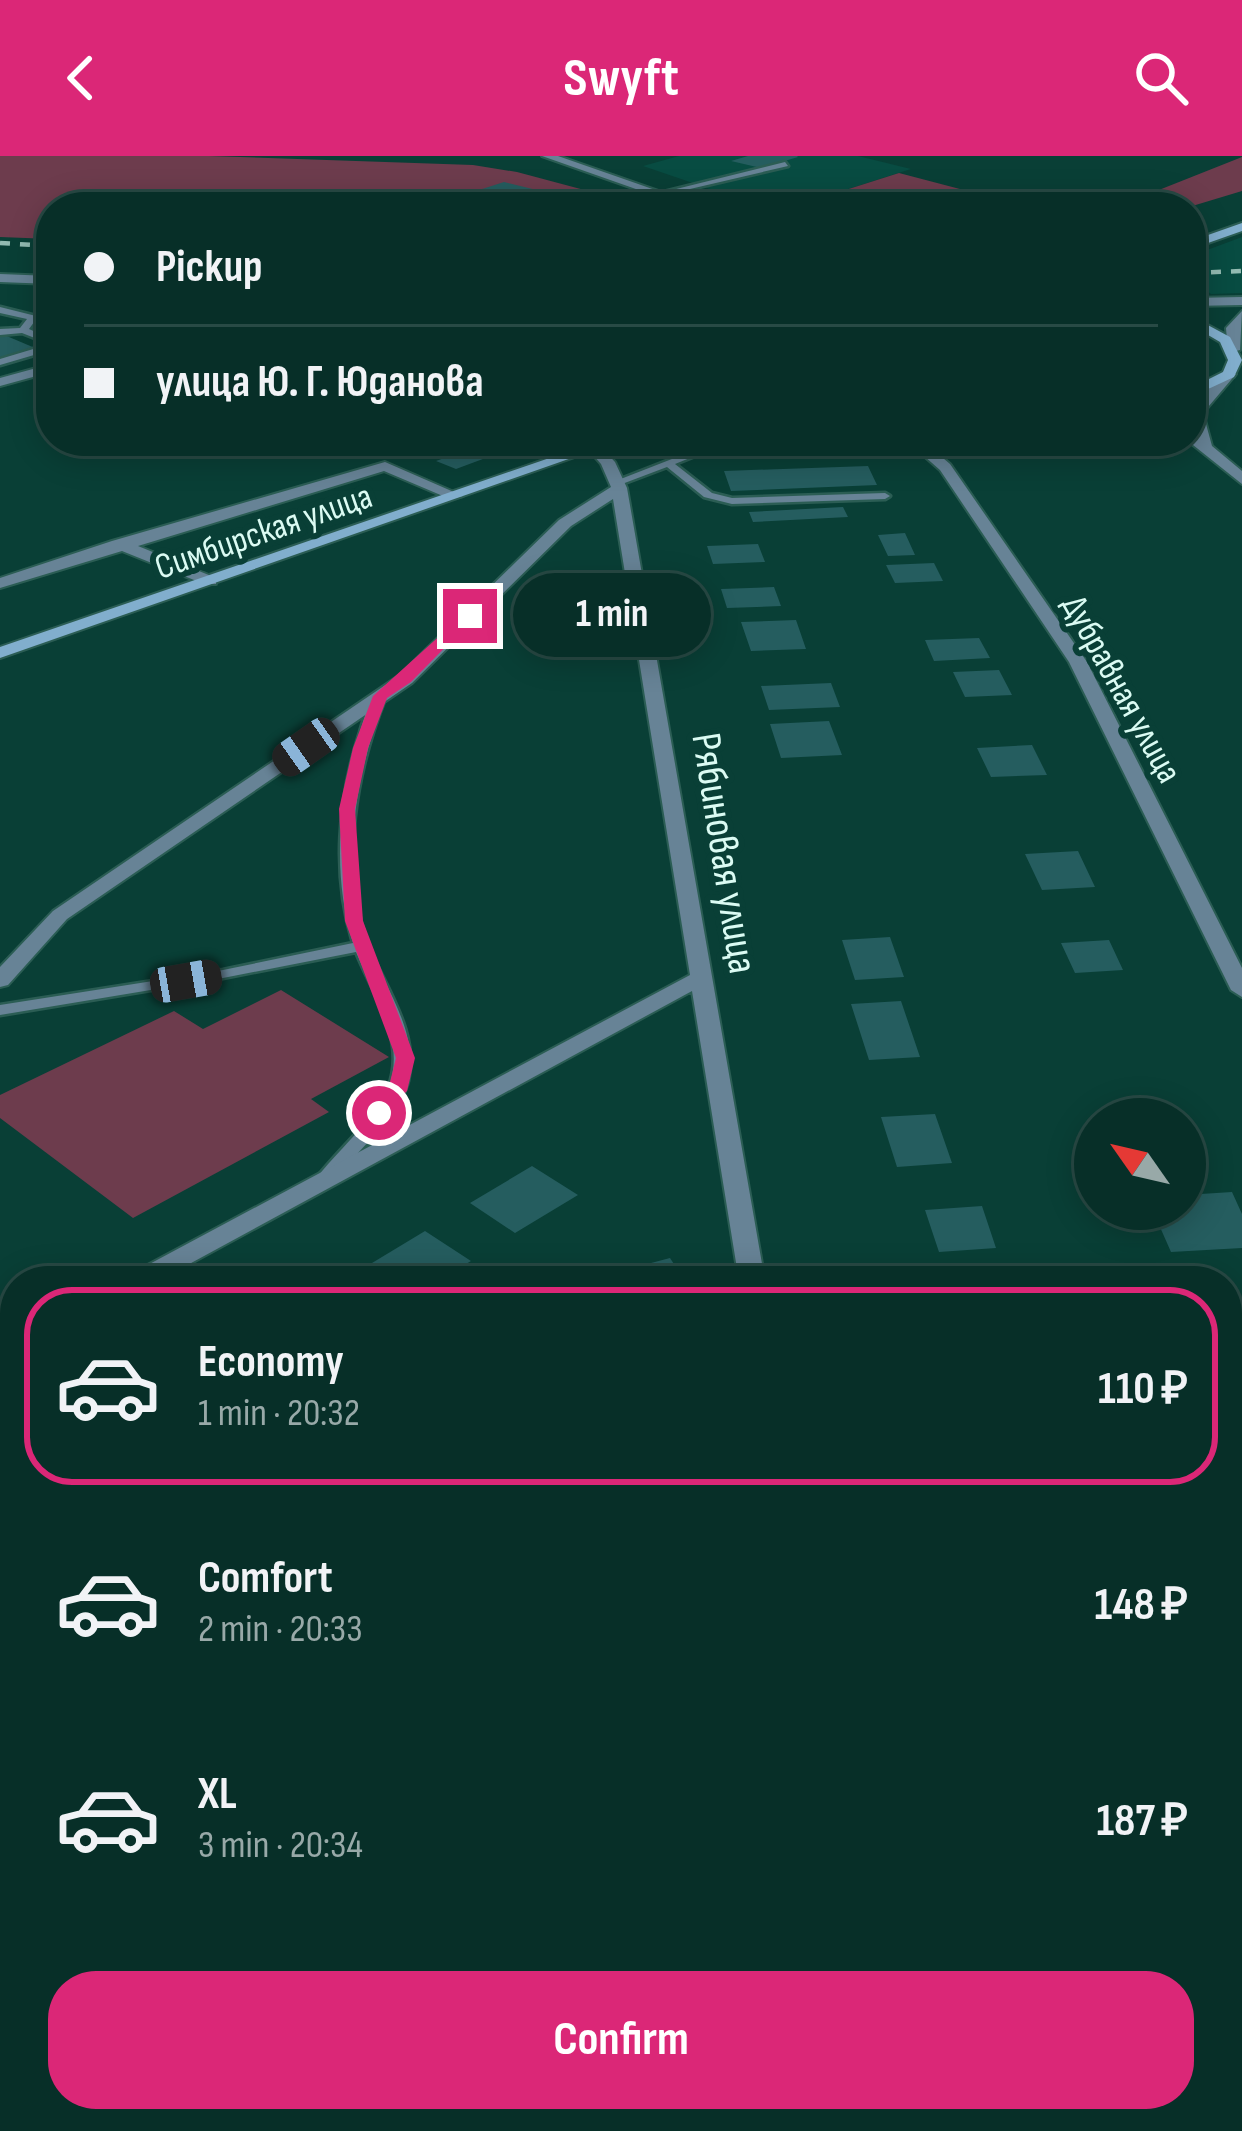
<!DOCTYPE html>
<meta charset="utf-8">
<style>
:root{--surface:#072f28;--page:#103730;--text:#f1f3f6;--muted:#98a9a8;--line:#284a45;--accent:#db2777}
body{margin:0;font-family:"Sofia Sans Condensed",sans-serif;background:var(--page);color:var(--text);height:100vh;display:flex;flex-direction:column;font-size:45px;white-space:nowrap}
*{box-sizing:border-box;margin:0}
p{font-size:39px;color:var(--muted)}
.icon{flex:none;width:66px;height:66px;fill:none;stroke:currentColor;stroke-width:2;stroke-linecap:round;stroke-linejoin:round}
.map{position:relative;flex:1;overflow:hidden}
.panel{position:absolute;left:0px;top:1110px;width:1242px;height:867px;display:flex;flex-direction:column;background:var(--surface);border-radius:48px 48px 0 0;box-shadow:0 6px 30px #0003,0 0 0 3px var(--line)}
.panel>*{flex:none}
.guide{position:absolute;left:36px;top:36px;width:1170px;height:264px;border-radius:48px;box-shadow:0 6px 30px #0003,0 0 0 3px var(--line);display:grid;align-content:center;height:264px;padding:0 48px;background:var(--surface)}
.needle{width:78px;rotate:304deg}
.controls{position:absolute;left:1074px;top:942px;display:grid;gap:24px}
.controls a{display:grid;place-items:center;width:132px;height:132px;border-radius:50%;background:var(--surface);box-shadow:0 6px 30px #0003,0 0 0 3px var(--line);font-size:60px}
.end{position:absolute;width:54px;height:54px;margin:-27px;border:15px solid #db2777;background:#fff;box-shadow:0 0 0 6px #fff}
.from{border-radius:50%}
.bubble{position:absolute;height:84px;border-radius:42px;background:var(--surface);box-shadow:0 6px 30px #0003,0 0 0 3px var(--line);font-size:39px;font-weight:700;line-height:84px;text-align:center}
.car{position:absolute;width:36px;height:72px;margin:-36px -18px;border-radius:15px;box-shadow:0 0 9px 3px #0007;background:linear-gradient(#222 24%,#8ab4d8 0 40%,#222 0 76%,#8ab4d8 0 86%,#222 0)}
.guide b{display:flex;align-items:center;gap:42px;height:114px;font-size:45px}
.guide b+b{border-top:3px solid var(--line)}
.guide i{width:30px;height:30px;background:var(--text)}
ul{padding:21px 0 0;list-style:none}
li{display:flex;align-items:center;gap:36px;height:198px;margin:0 24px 18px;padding:0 24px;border:6px solid transparent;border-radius:48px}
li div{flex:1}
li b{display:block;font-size:45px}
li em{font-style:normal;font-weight:700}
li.on{border-color:var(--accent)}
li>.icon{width:108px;height:108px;stroke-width:1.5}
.button{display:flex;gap:24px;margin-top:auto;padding:24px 48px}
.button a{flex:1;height:138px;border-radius:48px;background:var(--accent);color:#fff;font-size:48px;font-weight:700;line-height:138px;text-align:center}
header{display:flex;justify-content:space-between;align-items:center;height:156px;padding:0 48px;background:var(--accent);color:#fff;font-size:54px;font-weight:700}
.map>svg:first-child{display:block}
.built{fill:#084c42}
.green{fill:#6d3c4d}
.building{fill:#255d5f}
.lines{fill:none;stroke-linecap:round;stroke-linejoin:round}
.service-casing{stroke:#2b5d54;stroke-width:5}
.minor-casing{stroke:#2b5d54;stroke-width:4}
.tertiary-casing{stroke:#2b5d54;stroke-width:4}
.secondary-casing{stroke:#2b5d54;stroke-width:4}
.service{fill:#678396;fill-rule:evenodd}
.minor{fill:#678396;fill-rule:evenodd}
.tertiary{fill:#678396;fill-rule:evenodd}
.secondary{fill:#81aecd;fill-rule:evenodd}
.rail{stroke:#93bbb2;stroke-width:4.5;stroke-dasharray:10 10;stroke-linecap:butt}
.route{fill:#db2777}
.labels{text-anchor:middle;stroke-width:12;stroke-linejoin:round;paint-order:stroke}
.far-street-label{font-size:36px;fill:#dbfbf3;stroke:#093f36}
.street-label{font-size:42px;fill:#dbfbf3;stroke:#093f36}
</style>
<header><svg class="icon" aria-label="back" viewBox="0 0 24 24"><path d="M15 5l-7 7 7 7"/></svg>Swyft<svg class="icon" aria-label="search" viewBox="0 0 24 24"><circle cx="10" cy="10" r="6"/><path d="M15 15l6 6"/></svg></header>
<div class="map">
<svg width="1242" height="1975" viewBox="0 0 1242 1975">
<rect width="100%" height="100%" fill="#093f36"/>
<path class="built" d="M679 0H858L911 13 792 51H763L643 10Z
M1242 81V137L1211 138 1191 122V100Z"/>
<path class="green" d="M0 0H209L473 9 517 16 648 51H51V83L0 81Z
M1242 1V35L1189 51H1116Z
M899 17 1028 51H792Z
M281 834 389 901 311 943 329 956 133 1062 0 962V939L174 855 203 873Z"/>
<path class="building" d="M748 0H797L798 1 761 12 731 5Z
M504 26 598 49 597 51H426Z
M0 179 2 178 35 192 0 201Z
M852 286 860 301 804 303 798 288Z
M472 292 491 300 456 313 436 305Z
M868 310 877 329 731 335 724 315Z
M843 351 848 361 753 366 749 356Z
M905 377 915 399 888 400 878 379Z
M758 388 765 406 713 408 707 390Z
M934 407 943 425 895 427 886 409Z
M774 431 781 450 727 452 721 433Z
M796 464 806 493 751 495 741 466Z
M979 482 990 502 934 505 925 484Z
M999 514 1012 539 965 541 953 516Z
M831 527 840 551 769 554 761 530Z
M829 565 842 599 781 602 770 568Z
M1032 589 1047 619 991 621 977 592Z
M1078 695 1095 731 1042 734 1025 698Z
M890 781 904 821 855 824 842 784Z
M1109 784 1123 814 1075 817 1061 787Z
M901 845 920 901 869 904 851 848Z
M935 958 952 1007 897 1011 881 961Z
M532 1010 578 1039 515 1077 470 1047Z
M1232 1036 1242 1058V1092L1171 1096 1152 1053H1185V1039Z
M982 1050 996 1092 939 1096 925 1054Z
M425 1075 471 1105 438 1125H398L372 1107Z
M670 1102 685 1125H623L617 1116Z
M0 1327 15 1341V1370L0 1379Z
M78 1962H141L124 1975H89Z
M557 1962H630L644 1975H542Z"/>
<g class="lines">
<defs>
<path id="service" d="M785 6 788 10 660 40 656 38Z
M0 151 36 160 37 162 29 173 51 183V194L0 209V203L50 188 22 177 0 179V173L20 172 27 163 0 157Z
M538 285H554L586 296 581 299Z
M718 285H732L675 308 712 337 732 342 885 337 890 340 885 343 732 348 704 341 667 311 622 328 613 326Z
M380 536 386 540C356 615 339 707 367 786 383 830 420 875 408 925 399 961 353 1000 329 1028L323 1029 315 1024C332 1002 353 982 371 961 419 903 380 853 356 796L223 822 0 859V849L223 814 353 787C332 719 338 644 360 576 364 562 369 545 380 536Z"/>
<path id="minor" d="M542 0H558L704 51H687Z
M0 118 51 120V128L0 126Z
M1242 141V149L1191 150V142Z
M1242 155 1240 194 1228 197 1226 172Z
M51 208V216L0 230V222Z
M907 285H923L950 308 1087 506 1242 812V841L1231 834 1069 506 940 314Z
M589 289H599L615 306 627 332 765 1125H739L692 835 158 1125H125L129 1119 690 819 613 343 571 370 412 527 67 763 8 829 0 831V811L53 755 400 519 559 364 611 331 601 308 587 292Z
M385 306 463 340 450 343 384 315 138 390 216 422V428H204L122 395 0 432V422L112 385Z
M15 1183V1203L0 1209V1189Z
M15 1787V1821L0 1827V1793Z
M873 1962H911L913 1975H875Z"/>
<path id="tertiary" d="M1224 215 1236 218 1203 257 1212 290 1242 315V328L1188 285 1194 278 1191 254Z"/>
<path id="secondary" d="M1242 67V75L1191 93V85Z
M1191 160 1230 181 1242 204 1234 221 1191 241V232L1223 216 1228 204 1220 186 1191 169Z
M599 285H620L0 502V491Z"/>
</defs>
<use href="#service" class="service-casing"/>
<use href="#minor" class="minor-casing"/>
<use href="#tertiary" class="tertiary-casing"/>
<use href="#secondary" class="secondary-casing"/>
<use href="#service" class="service"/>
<use href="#minor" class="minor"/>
<use href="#tertiary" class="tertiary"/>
<use href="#secondary" class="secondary"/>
<path class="rail" d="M0 87 51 90
M1191 117 1242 115"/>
</g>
<path class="route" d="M465 457 476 460 411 526 387 542 368 592 355 653 363 765 415 902 407 935 379 963 369 957 388 934 396 902 345 765 339 653 353 592 373 540Z"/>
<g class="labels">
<g class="far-street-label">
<text transform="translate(263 374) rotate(-19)" y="13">Симбирская улица</text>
<text transform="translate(1123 532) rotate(61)" y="13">Дубравная улица</text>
</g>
<g class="street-label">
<text transform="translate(726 697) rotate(81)" y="15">Рябиновая улица</text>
</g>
</g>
</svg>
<div class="controls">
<a><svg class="needle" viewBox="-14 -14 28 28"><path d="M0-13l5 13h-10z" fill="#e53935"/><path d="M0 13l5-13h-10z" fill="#98a9a8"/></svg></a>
</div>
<i class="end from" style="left:379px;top:957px"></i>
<i class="end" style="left:470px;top:460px"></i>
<div class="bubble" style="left:513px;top:417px;width:198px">1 min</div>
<i class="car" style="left:306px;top:591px;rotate:235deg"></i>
<i class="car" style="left:186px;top:825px;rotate:80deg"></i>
<div class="guide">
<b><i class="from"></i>Pickup</b>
<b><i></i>улица Ю. Г. Юданова</b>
</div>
<section class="panel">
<ul>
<li class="on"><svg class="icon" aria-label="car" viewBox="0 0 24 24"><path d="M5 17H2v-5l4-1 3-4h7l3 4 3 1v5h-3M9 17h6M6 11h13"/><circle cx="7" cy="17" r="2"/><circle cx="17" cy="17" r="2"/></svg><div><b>Economy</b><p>1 min · 20:32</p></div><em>110 ₽</em></li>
<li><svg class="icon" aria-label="car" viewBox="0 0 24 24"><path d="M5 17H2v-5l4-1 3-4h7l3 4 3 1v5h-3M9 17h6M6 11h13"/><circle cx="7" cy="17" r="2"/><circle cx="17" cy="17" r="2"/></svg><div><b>Comfort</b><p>2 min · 20:33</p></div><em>148 ₽</em></li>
<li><svg class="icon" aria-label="car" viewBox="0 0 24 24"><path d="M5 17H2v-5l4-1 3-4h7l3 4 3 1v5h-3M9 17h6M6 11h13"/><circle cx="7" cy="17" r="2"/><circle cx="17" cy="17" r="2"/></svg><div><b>XL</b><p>3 min · 20:34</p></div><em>187 ₽</em></li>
</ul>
<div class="button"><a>Confirm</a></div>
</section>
</div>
